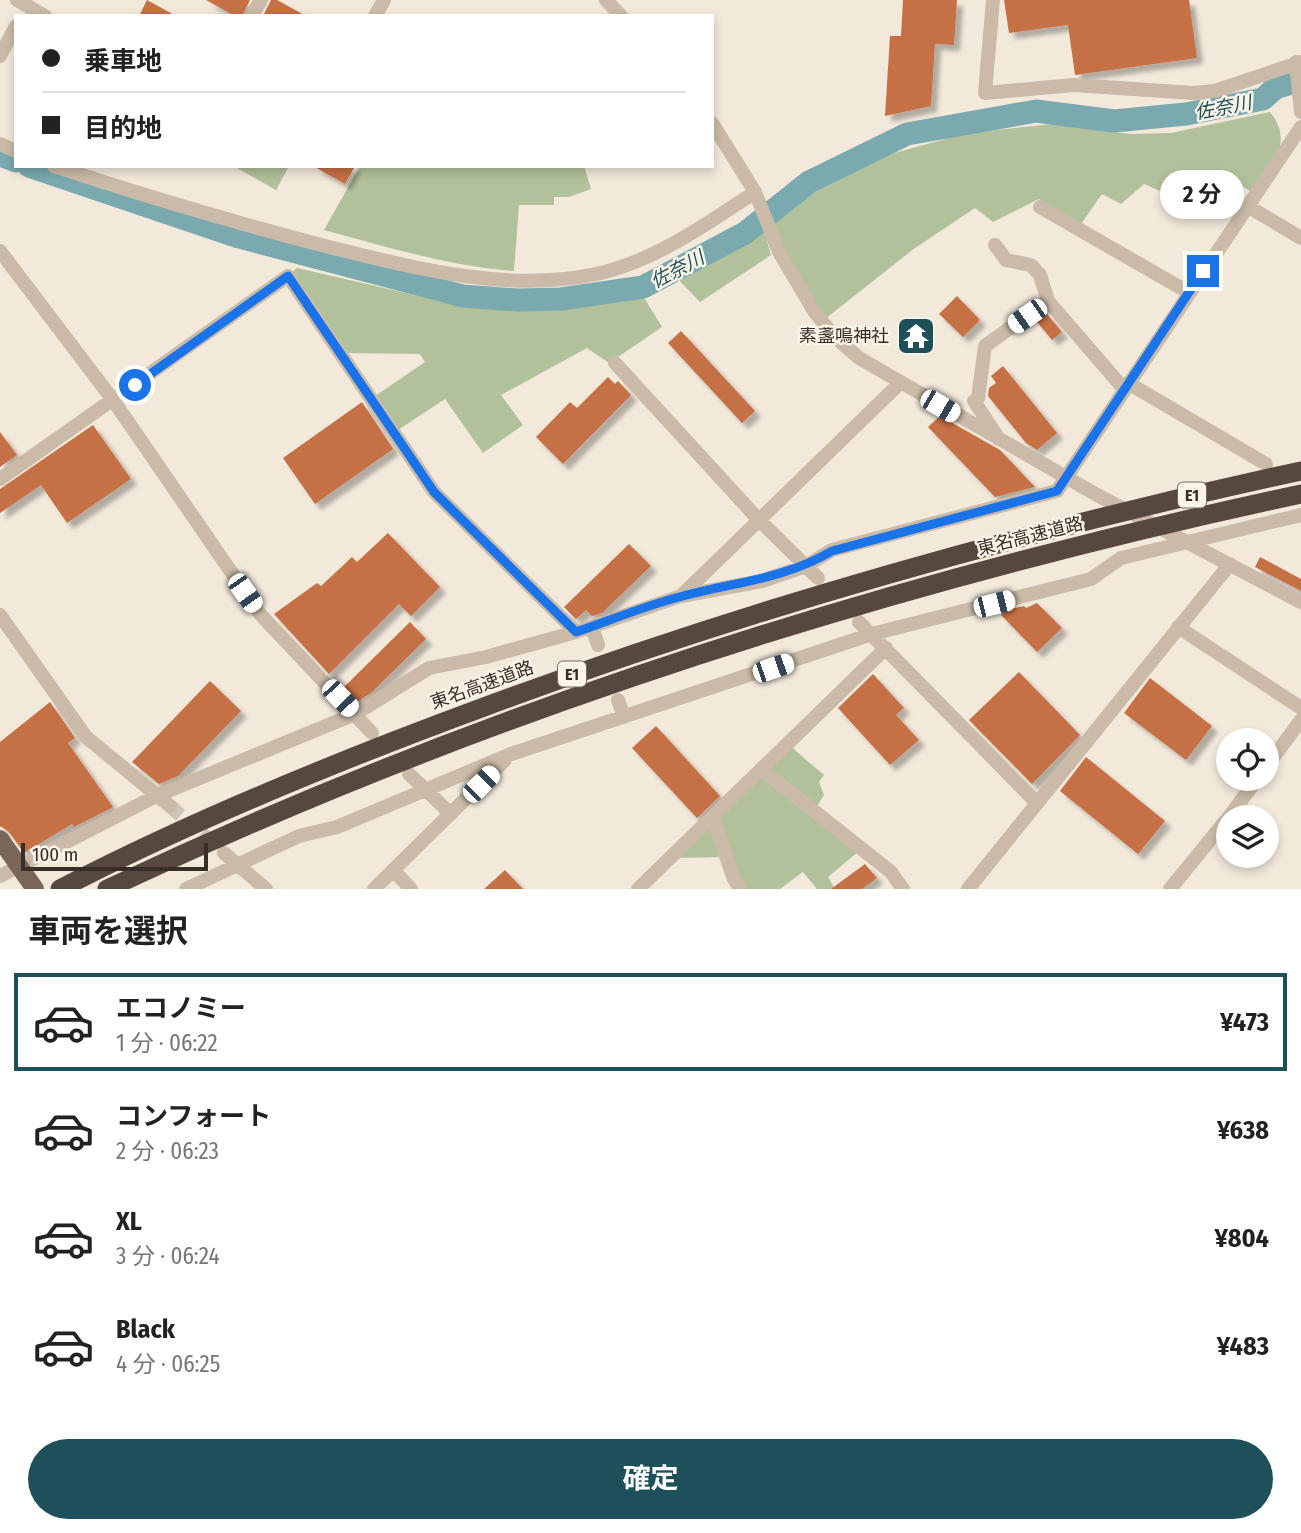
<!DOCTYPE html>
<html lang="ja">
<meta charset="utf-8">
<style>
:root{--surface:#fff;--page:#f2f2f2;--text:#222;--muted:#767676;--line:#e0e0e0;--accent:#1d5058}
body{margin:0;font-family:"Fira Sans Condensed","Noto Sans JP",sans-serif;background:var(--page);color:var(--text);height:100vh;display:flex;flex-direction:column;font-size:26px;white-space:nowrap}
*{box-sizing:border-box;margin:0}
p{font-size:23px;color:var(--muted)}
.icon{flex:none;width:38px;height:38px;fill:none;stroke:currentColor;stroke-width:2;stroke-linecap:round;stroke-linejoin:round}
.map{position:relative;height:889px;overflow:hidden}
.details{display:flex;flex-direction:column;background:var(--surface);flex:1}
.details>*{flex:none}
.hud{position:absolute;left:14px;top:14px;width:700px;height:154px;border-radius:0px;box-shadow:0 4px 10px #0003;display:grid;align-content:center;height:154px;padding:0 28px;background:var(--surface)}
.tools{position:absolute;left:1216px;top:728px;display:grid;gap:14px}
.tools a{display:grid;place-items:center;width:63px;height:63px;border-radius:50%;background:var(--surface);box-shadow:0 4px 10px #0003;font-size:35px}
.scale{position:absolute;left:21px;bottom:18px;width:187px;box-sizing:border-box;padding-left:7px;border:4px solid #372e28;border-top:0;font-size:19px;line-height:24px;white-space:nowrap;color:#372e28;-webkit-text-stroke:5px #faf3e8;paint-order:stroke}
.end{position:absolute;width:32px;height:32px;margin:-16px;border:9px solid #1a73e8;background:#fff;box-shadow:0 0 0 4px #fff}
.from{border-radius:50%}
.bubble{position:absolute;height:49px;border-radius:24px;background:var(--surface);box-shadow:0 4px 10px #0003;font-size:23px;font-weight:700;line-height:49px;text-align:center}
.car{position:absolute;width:21px;height:42px;margin:-21px -10px;border-radius:9px;box-shadow:0 0 5px 2px #0007;background:linear-gradient(#fff 24%,#345 0 40%,#fff 0 76%,#345 0 86%,#fff 0)}
.hud b{display:flex;align-items:center;gap:24px;height:66px;font-size:26px}
.hud b+b{border-top:2px solid var(--line)}
.hud i{width:18px;height:18px;background:var(--text)}
ul{padding:0;list-style:none}
li{display:flex;align-items:center;gap:21px;height:98px;margin:0 14px 10px;padding:0 14px;border:4px solid transparent;border-radius:0px}
li div{flex:1}
li b{display:block;font-size:26px}
li em{font-style:normal;font-weight:700}
li.selected{border-color:var(--accent)}
li>.icon{width:63px;height:63px;stroke-width:1.5}
h2{padding:0 28px;font-size:32px;line-height:84px}
.button{display:flex;gap:14px;margin-top:auto;padding:14px 28px}
.button a{flex:1;height:80px;border-radius:42px;background:var(--accent);color:#fff;font-size:28px;font-weight:700;line-height:80px;text-align:center}
.map>svg:first-child{display:block}
.green{fill:#b1c19b}
.lines{fill:none;stroke-linecap:round;stroke-linejoin:round}
.river{stroke:#7aa9af;stroke-width:23}
.building{fill:#c66f45;filter:url(#shadow)}
.minor-tunnel{stroke:#cdc4b7;stroke-width:14;stroke-dasharray:14 7;stroke-linecap:butt}
.minor{stroke:#cabaa7;stroke-width:14}
.major{stroke:#796659;stroke-width:18}
.highway{stroke:#57483f;stroke-width:19}
.route{stroke:#1a73e8;stroke-width:9}
.labels{text-anchor:middle;stroke-width:5;stroke-linejoin:round;paint-order:stroke}
.shield{fill:#faf3e8;stroke:#726962;stroke-width:2}
.shield-label{font-size:16px;font-weight:bold;fill:#372e28}
.poi-label{font-size:18px;fill:#372e28;stroke:#faf3e8;text-anchor:end}
.street-label{font-size:18px;fill:#372e28;stroke:#faf3e8}
.water-label{font-size:19px;font-style:italic;fill:#1d5058;stroke:#faf3e8}
</style>
<div class="map">
<svg width="1301" height="889" viewBox="0 0 1301 889">
<defs>
<filter id="shadow"><feDropShadow dx="6" dy="6" stdDeviation="2" flood-color="#0004"/></filter>
</defs>
<rect width="100%" height="100%" fill="#f2e9db"/>
<path class="green" d="M1270 112C1295 143 1271 166 1252 192L1231 180 1218 192 1208 187 1197 207 1144 184 1121 204 1102 194 1081 224 1039 199 993 222 975 208 915 248 825 319 782 251 773 219 839 176 880 157 967 133 1053 124 1130 134 1171 133Z
M233 166H289L276 190Z
M360 166H584L591 189 569 197H554V205H519L514 271C449 266 387 247 324 230Z
M763 227 771 255 700 302 676 277Z
M297 268 463 306 567 305 640 291 662 327 609 363 587 348 501 395 523 425 483 453 445 399 398 430 375 396 425 362 420 354 346 353 291 273Z
M790 746 824 775 819 782 824 795 817 806 766 769Z
M761 774 859 851 828 877 835 889H817L803 872 780 889H743L716 819Z
M712 823 723 857 675 858Z"/>
<g class="lines">
<path class="river" d="M0 155 16 161
M29 166 239 237 463 296 518 300 561 299 643 287 745 233 809 182 907 134 1036 111 1114 121 1186 114 1263 99 1275 88 1301 80"/>
</g>
<path class="building" d="M147 0 176 16H139Z
M206 0H250L242 16H235Z
M271 0H277L306 16H263Z
M903 0H957L954 45 935 44 931 106 885 116 890 36H901Z
M1004 0H1189L1197 58 1075 75 1068 25 1009 33Z
M313 166H355L345 184Z
M957 296 980 320 963 337 939 314Z
M1047 314 1062 332 1052 340 1037 322Z
M681 331 755 411 742 423 668 343Z
M1003 366 1057 433 1037 450 1026 443 988 396 989 388 996 383 991 376Z
M608 377 615 384 618 381 631 395 563 464 536 437 570 402 577 408Z
M362 402 393 449 315 504 283 458Z
M940 416 1000 450 1035 487 995 497 928 427Z
M93 425 131 479 67 523 41 485 0 513V489Z
M0 432 17 455 0 467Z
M388 533 440 587 411 616 399 604 329 674 274 614 317 583 321 586 352 557 357 562Z
M629 544 651 566 602 613 592 616 586 610 576 619 564 607Z
M1260 557 1301 579V591L1255 567Z
M1037 603 1062 628 1037 652 1001 615 1006 610 1024 606 1026 608Z
M410 622 426 639 371 693 356 702 343 688Z
M1019 672 1080 735 1032 784 969 720Z
M873 674 904 708 896 715 919 740 890 765 838 708Z
M1150 678 1212 726 1186 760 1124 713Z
M210 681 241 711 178 776 159 784 132 762Z
M50 702 75 738 68 743 113 807 74 827 72 824 24 853 9 832 0 826V742Z
M656 726 720 796 697 818 632 748Z
M1086 757 1165 821 1138 854 1060 791Z
M865 864 877 878 862 889H831Z
M505 870 523 889H484Z"/>
<g class="lines">
<path class="minor-tunnel" d="M170 806 216 846"/>
<path class="minor" d="M17 0 45 16
M606 0 621 16
M993 0 985 93 1074 85 1193 93 1215 91 1301 62
M252 16 261 0
M375 16 384 0
M0 56 16 26
M1296 62 1301 112
M712 123 755 192 779 252 814 311 834 336 859 358 1097 495 1301 602
M0 144 16 151
M54 166C145 196 236 223 329 247 414 268 508 293 596 274 653 262 707 224 755 192
M1040 207 1188 292
M1249 207 1301 238
M995 245 1006 260 1031 265 1040 275 1048 301 1124 389
M0 251 113 400 260 614 372 733
M615 363 759 520 818 578
M1128 383 1266 464
M999 439 974 401 978 398 985 346 1048 301
M0 479 288 276 434 492 576 632
M682 595 900 383
M0 615 86 737 170 806
M859 622 1035 801
M592 627 598 645
M1178 627 1301 708
M618 700 624 717
M1267 766 1301 720
M761 769 891 872 903 889
M409 774 451 814
M713 817 733 877 740 889
M1229 817 1257 779
M224 853 266 889
M393 870 411 889
M0 876 156 796 355 714 429 668 486 657 576 632 681 596 762 581 806 566 832 550 1057 491 1301 127
M186 889 299 836 337 827 511 754 872 634 1091 579 1121 558 1301 515
M374 889 505 760
M638 889 886 648
M968 889 1230 564
M1170 889 1228 818"/>
<path class="major" d="M0 839 35 889"/>
<path class="highway" d="M60 889C197 818 340 760 484 707 751 608 1023 531 1301 471
M107 889C488 709 890 582 1301 494"/>
</g>
<g class="lines">
<path class="route" d="M135 385 288 276 434 492 576 632C611 620 647 605 683 596 735 582 785 579 832 551L1057 491 1203 271"/>
</g>
<defs>
<symbol id="temple-square" viewBox="-11 -11 22 22"><rect x="-9" y="-9" width="18" height="18" rx="4" fill="#1d5058" stroke="#faf3e8"/><path d="M0-6L5-2H3V0L6.5 2.5H4V6H1.5V3h-3V6H-4V2.5H-6.5L-3 0V-2H-5Z" fill="#fff"/></symbol>
</defs>
<g fill-rule="evenodd">
<use href="#temple-square" x="894" y="314" width="44" height="44"/>
</g>
<g class="labels">
<g class="shield">
<rect x="1178" y="482.5" width="28" height="25" rx="5"/>
<rect x="558" y="661.5" width="28" height="25" rx="5"/>
</g>
<g class="shield-label">
<text x="1192" y="501">E1</text>
<text x="572" y="680">E1</text>
</g>
<g class="poi-label">
<text x="889" y="342">素盞鳴神社</text>
</g>
<g class="street-label">
<text transform="translate(1030 536) rotate(-14)" y="6">東名高速道路</text>
<text transform="translate(482 685) rotate(-20)" y="6">東名高速道路</text>
</g>
<g class="water-label">
<text transform="translate(1223 107) rotate(-11)" y="7">佐奈川</text>
<text transform="translate(677 269) rotate(-28)" y="7">佐奈川</text>
</g>
</g>
</svg>
<div class="tools">
<a><svg class="icon" aria-label="locate" viewBox="0 0 24 24"><circle cx="12" cy="12" r="6"/><path d="M12 2v4M12 18v4M2 12h4M18 12h4"/></svg></a>
<a><svg class="icon" aria-label="layers" viewBox="0 0 24 24"><path d="M12 4l9 5-9 5-9-5zM3 14l9 5 9-5"/></svg></a>
</div>
<div class="scale">100 m</div>
<i class="end from" style="left:135px;top:385px"></i>
<i class="end" style="left:1203px;top:271px"></i>
<div class="bubble" style="left:1160px;top:170px;width:84px">2 分</div>
<i class="car" style="left:1027px;top:316px;rotate:235deg"></i>
<i class="car" style="left:940px;top:406px;rotate:120deg"></i>
<i class="car" style="left:245px;top:593px;rotate:145deg"></i>
<i class="car" style="left:994px;top:604px;rotate:76deg"></i>
<i class="car" style="left:773px;top:668px;rotate:71deg"></i>
<i class="car" style="left:340px;top:698px;rotate:136deg"></i>
<i class="car" style="left:481px;top:784px;rotate:45deg"></i>
<div class="hud">
<b><i class="from"></i>乗車地</b>
<b><i></i>目的地</b>
</div>
</div>
<section class="details">
<h2>車両を選択</h2>
<ul>
<li class="selected"><svg class="icon" aria-label="car" viewBox="0 0 24 24"><path d="M5 17H2v-5l4-1 3-4h7l3 4 3 1v5h-3M9 17h6M6 11h13"/><circle cx="7" cy="17" r="2"/><circle cx="17" cy="17" r="2"/></svg><div><b>エコノミー</b><p>1 分 · 06:22</p></div><em>¥473</em></li>
<li><svg class="icon" aria-label="car" viewBox="0 0 24 24"><path d="M5 17H2v-5l4-1 3-4h7l3 4 3 1v5h-3M9 17h6M6 11h13"/><circle cx="7" cy="17" r="2"/><circle cx="17" cy="17" r="2"/></svg><div><b>コンフォート</b><p>2 分 · 06:23</p></div><em>¥638</em></li>
<li><svg class="icon" aria-label="car" viewBox="0 0 24 24"><path d="M5 17H2v-5l4-1 3-4h7l3 4 3 1v5h-3M9 17h6M6 11h13"/><circle cx="7" cy="17" r="2"/><circle cx="17" cy="17" r="2"/></svg><div><b>XL</b><p>3 分 · 06:24</p></div><em>¥804</em></li>
<li><svg class="icon" aria-label="car" viewBox="0 0 24 24"><path d="M5 17H2v-5l4-1 3-4h7l3 4 3 1v5h-3M9 17h6M6 11h13"/><circle cx="7" cy="17" r="2"/><circle cx="17" cy="17" r="2"/></svg><div><b>Black</b><p>4 分 · 06:25</p></div><em>¥483</em></li>
</ul>
<div class="button"><a>確定</a></div>
</section>
